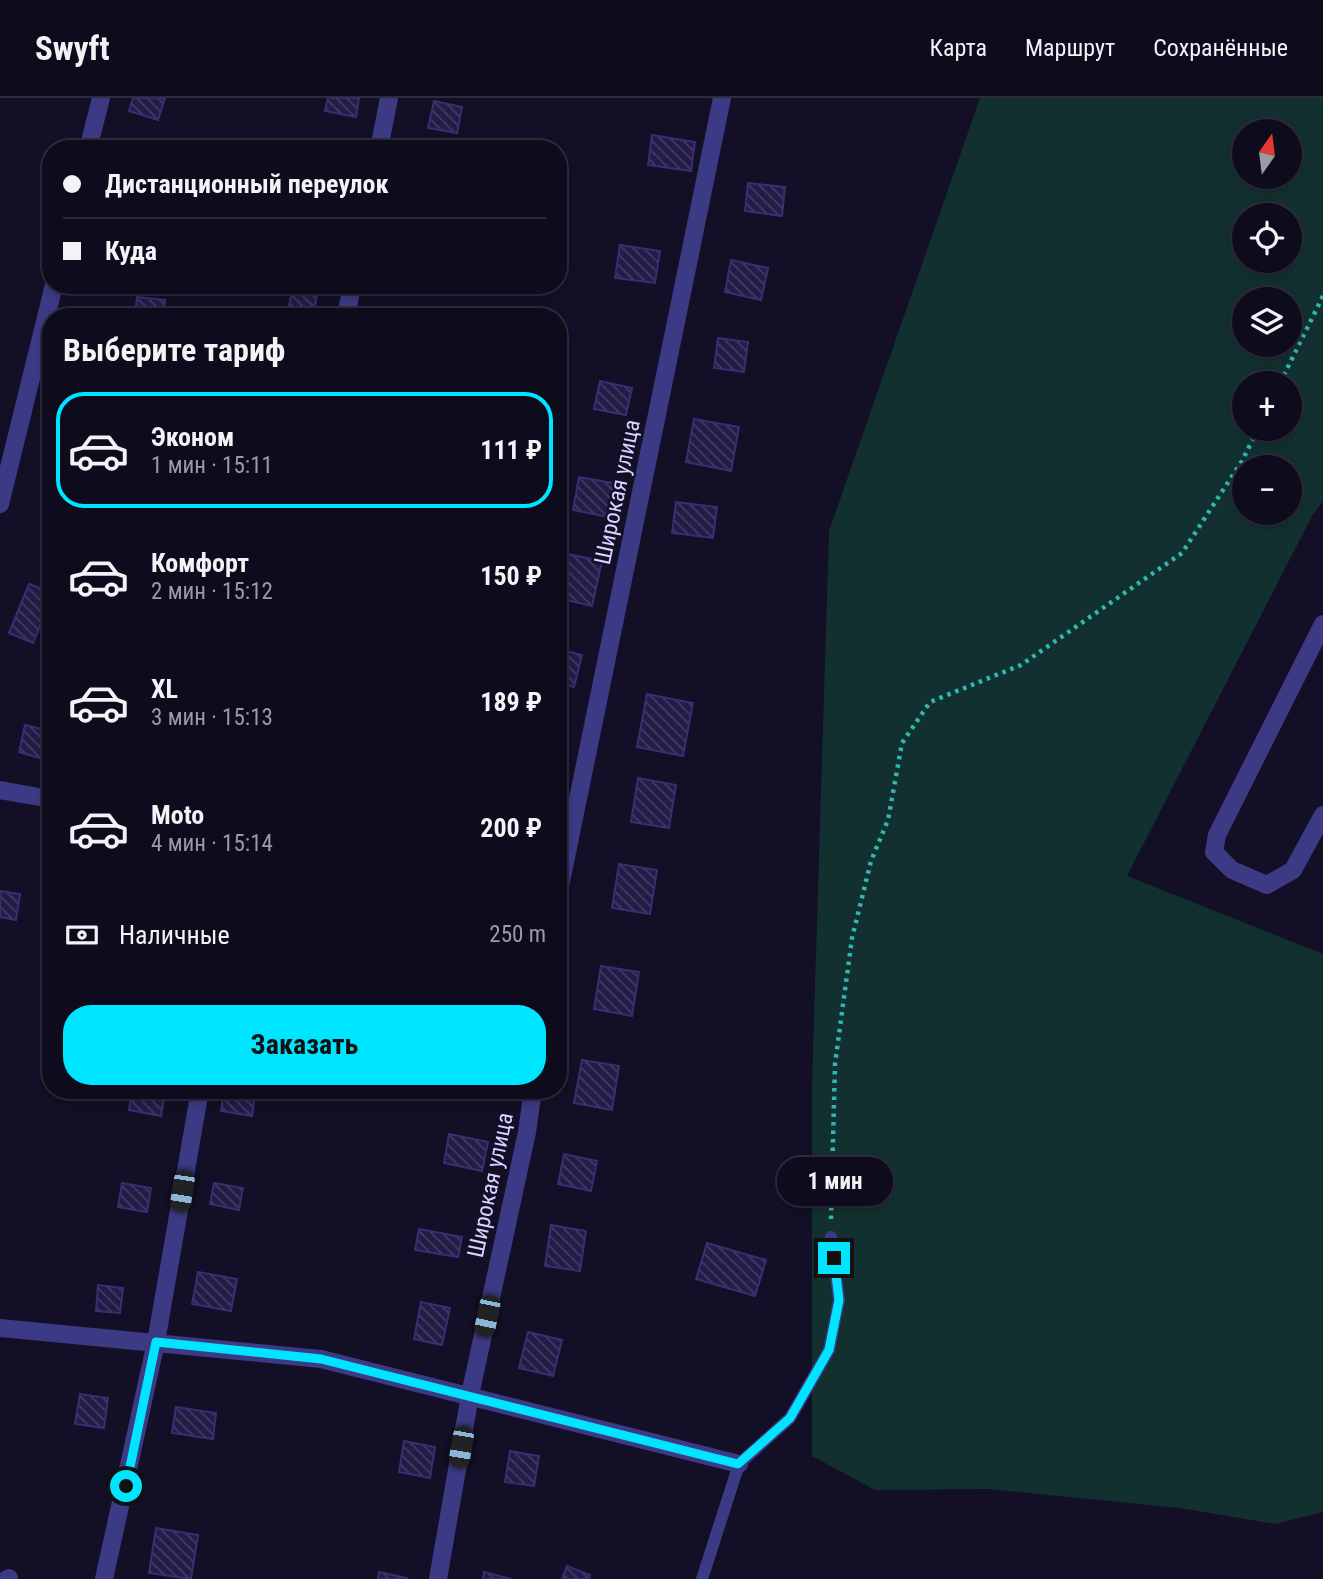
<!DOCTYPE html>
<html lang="ru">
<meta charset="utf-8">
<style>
:root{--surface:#0e0b1c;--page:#1c1929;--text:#f1f3f6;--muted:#9b9ba3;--line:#2e2b3b;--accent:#00e5ff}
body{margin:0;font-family:"Roboto Condensed",sans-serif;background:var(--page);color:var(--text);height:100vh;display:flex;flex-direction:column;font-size:26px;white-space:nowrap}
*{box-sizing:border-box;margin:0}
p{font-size:23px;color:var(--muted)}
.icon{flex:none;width:38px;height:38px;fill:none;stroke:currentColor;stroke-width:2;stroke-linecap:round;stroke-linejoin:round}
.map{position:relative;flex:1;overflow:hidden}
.details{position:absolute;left:42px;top:210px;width:525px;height:791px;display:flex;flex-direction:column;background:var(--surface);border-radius:28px;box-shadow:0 4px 10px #0003,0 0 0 2px var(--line)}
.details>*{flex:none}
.guide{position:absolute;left:42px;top:42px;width:525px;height:154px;border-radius:28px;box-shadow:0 4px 10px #0003,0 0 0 2px var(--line);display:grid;align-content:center;height:154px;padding:0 21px;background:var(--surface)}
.needle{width:46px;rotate:14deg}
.fabs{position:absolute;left:1232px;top:21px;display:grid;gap:14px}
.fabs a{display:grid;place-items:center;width:70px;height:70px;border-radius:50%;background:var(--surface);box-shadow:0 4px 10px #0003,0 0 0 2px var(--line);font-size:35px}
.end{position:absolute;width:32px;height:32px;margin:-16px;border:9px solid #00e5ff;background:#111;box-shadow:0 0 0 4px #111}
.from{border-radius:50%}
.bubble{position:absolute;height:49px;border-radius:24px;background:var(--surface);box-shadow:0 4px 10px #0003,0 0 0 2px var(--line);font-size:23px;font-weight:700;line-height:49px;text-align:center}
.car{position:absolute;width:21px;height:42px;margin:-21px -10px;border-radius:9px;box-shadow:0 0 5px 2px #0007;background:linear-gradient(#222 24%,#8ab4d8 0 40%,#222 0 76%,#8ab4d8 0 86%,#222 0)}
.guide b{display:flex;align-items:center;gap:24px;height:66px;font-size:26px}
.guide b+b{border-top:2px solid var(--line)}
.guide i{width:18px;height:18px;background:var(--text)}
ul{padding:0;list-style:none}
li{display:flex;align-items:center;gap:21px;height:116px;margin:0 14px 10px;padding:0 7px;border:4px solid transparent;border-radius:28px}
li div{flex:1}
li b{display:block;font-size:26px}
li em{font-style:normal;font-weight:700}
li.current{border-color:var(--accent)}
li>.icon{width:63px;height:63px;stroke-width:1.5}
h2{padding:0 21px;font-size:32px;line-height:84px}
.pay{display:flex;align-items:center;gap:18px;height:77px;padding:0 21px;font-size:26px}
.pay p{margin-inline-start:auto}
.button{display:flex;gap:14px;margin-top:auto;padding:14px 21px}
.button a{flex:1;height:80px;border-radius:28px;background:var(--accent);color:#111;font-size:28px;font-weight:700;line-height:80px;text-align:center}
header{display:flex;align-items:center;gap:42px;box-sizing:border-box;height:98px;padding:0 35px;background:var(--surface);border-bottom:2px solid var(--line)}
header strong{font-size:33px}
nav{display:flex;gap:38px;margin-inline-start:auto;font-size:24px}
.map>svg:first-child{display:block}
.green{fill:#12302f;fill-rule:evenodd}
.building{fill:url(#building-back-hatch);stroke:#3b2d73;stroke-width:2}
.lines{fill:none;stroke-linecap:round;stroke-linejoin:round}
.path{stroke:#2fb8b0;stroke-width:4.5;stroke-dasharray:3.5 5;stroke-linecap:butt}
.service{stroke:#3d3a85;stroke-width:12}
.minor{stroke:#3d3a85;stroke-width:18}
.route{stroke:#00e5ff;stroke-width:9}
.labels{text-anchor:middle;stroke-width:5;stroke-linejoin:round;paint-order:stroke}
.street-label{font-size:23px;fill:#d9d4ff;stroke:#130f26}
</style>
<header>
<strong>Swyft</strong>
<nav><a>Карта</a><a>Маршрут</a><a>Сохранённые</a></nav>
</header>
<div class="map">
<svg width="1323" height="1481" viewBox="0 0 1323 1481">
<defs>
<pattern id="building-back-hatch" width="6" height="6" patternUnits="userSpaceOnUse" patternTransform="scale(1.75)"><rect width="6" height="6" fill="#241b47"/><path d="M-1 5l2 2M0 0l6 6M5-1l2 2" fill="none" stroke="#433b63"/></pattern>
</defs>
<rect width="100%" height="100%" fill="#130f26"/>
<path class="green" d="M980 0H1323V403L1312 418 1127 778 1323 856V1414L1275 1426 1180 1410 989 1391 875 1392 812 1358V987L829 433ZM1244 33H1290V79H1244ZM1244 117H1290V163H1244ZM1244 201H1290V247H1244ZM1244 285H1290V331H1244ZM1244 369H1290V415H1244Z"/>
<path class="building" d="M133 0H165L158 22 129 13Z
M328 0H359L356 19 325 13Z
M434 3 462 9 457 35 428 30Z
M652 37 695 44 691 73 648 67Z
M748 85 785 89 782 118 745 113Z
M620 147 660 153 655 185 615 180Z
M731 162 768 170 761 202 725 194Z
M293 187H319L314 213 289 208Z
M137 199 165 202 164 219H135Z
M718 240 748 244 744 274 714 270Z
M600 283 632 290 626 317 594 311Z
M694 321 739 329 731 373 686 364Z
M579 379 613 385 608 419 573 412Z
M676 404 717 409 713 440 672 435Z
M568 456 602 463 592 508 558 500Z
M29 486 51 494V502L33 545 9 535Z
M558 551 582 557 574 589 558 585Z
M647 596 693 605 683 658 637 649Z
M25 627 51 633 46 662 19 654Z
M638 680 676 687 669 730 631 724Z
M619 766 657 772 650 816 612 810Z
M0 793 20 796 16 822 0 819Z
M601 868 639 874 632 918 594 911Z
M582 962 619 968 612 1012 574 1005Z
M132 992 165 995 161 1018 129 1012Z
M224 992 255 996 252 1018 221 1013Z
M449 1036 488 1044 482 1073 444 1065Z
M564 1056 597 1063 591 1093 558 1086Z
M122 1085 151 1090 147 1114 118 1109Z
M214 1085 243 1090 239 1112 210 1106Z
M551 1127 586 1133 580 1173 545 1168Z
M419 1131 462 1139 458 1159 415 1152Z
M707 1145 766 1162 755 1198 696 1181Z
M198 1174 237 1181 231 1213 192 1206Z
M98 1187 123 1190 120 1215 96 1213Z
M421 1204 450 1210 442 1247 414 1241Z
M528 1234 562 1242 553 1278 519 1270Z
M80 1296 108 1300 104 1330 75 1326Z
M176 1309 216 1315 213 1341 172 1335Z
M404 1343 435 1349 430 1380 399 1374Z
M510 1353 539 1358 534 1388 505 1384Z
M156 1430 198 1437 191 1481 149 1475Z
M567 1468 590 1477 589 1481H562Z
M379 1474 407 1480 406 1481H378Z
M484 1474 511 1481H483Z"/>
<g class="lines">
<path class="path" d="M1280 285 1323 198
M831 1121 835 966 852 840 871 763 888 722 902 645 930 604 1021 567 1182 455 1242 363 1258 331"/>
<path class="service" d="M702 1481 739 1366 790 1320 829 1252 839 1202 831 1139"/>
<path class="minor" d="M88 51 101 0
M379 51 389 0
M346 219 352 187
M0 406 54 187
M1323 526 1217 737 1214 754 1232 772 1267 787 1293 772 1323 717
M0 692 51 701
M558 798 722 0
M0 1230 321 1261 739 1366
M7 1481 9 1480
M104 1481 156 1244 200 992
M438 1481 470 1297 527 1034 533 992"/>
</g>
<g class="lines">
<path class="route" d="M126 1388 156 1244 321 1261 738 1366 790 1320 829 1252 839 1202 834 1160"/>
</g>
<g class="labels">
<g class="street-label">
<text transform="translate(617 394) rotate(-78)" y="8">Широкая улица</text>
<text transform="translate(490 1087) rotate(-78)" y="8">Широкая улица</text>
</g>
</g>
</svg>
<div class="fabs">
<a><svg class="needle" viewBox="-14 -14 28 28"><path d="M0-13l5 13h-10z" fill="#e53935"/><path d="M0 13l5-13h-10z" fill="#9b9ba3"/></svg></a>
<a><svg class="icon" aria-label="locate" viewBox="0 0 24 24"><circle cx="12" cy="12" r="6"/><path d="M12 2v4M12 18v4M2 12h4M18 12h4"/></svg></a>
<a><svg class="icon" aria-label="layers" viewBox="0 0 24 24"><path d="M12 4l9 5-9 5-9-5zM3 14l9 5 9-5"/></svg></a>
<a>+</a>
<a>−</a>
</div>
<i class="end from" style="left:126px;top:1388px"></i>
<i class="end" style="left:834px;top:1160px"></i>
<div class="bubble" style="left:777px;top:1059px;width:116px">1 мин</div>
<i class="car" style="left:182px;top:1093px;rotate:189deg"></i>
<i class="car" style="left:487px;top:1218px;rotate:192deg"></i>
<i class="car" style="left:461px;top:1349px;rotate:190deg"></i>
<div class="guide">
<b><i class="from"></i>Дистанционный переулок</b>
<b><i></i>Куда</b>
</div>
<section class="details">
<h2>Выберите тариф</h2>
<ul>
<li class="current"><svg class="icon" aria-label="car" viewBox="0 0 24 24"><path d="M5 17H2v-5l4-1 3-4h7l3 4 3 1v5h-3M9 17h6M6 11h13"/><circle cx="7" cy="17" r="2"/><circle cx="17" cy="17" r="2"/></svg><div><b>Эконом</b><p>1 мин · 15:11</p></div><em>111 ₽</em></li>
<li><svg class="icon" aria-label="car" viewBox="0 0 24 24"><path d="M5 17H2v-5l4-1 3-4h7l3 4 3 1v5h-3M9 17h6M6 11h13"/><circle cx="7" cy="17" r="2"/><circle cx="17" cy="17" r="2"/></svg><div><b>Комфорт</b><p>2 мин · 15:12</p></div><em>150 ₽</em></li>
<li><svg class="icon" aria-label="car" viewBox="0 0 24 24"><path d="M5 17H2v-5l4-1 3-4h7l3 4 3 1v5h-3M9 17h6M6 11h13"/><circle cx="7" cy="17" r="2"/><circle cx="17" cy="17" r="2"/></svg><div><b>XL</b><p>3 мин · 15:13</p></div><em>189 ₽</em></li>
<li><svg class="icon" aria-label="car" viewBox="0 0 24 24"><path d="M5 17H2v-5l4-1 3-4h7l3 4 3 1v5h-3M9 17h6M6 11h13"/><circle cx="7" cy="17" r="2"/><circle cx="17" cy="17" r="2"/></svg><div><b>Moto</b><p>4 мин · 15:14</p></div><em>200 ₽</em></li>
</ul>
<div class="pay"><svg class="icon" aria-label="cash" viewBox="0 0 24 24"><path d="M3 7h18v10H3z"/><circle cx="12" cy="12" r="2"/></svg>Наличные<p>250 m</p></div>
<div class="button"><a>Заказать</a></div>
</section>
</div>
